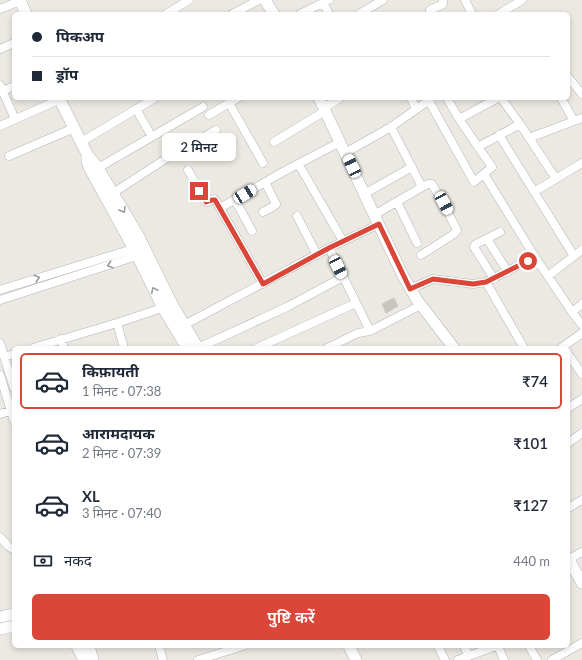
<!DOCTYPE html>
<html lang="hi">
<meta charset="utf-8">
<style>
:root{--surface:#fff;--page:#f2f2f3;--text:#1f2937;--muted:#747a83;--line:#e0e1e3;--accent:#da4638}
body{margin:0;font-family:Lato,"Noto Sans Devanagari",sans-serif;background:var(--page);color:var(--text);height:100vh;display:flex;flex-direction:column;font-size:15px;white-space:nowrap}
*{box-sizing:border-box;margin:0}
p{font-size:13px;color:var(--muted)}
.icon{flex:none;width:22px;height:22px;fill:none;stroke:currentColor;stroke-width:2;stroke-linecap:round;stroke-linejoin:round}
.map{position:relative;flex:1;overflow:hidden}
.drawer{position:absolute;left:12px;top:346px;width:558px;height:302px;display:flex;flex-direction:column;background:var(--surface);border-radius:6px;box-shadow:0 2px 6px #0003}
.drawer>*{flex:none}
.guide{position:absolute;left:12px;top:12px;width:558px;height:88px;border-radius:6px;box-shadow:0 2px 6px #0003;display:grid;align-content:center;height:88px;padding:0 20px;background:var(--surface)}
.end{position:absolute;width:18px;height:18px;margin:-9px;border:5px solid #da4638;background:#fff;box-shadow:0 0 0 2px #fff}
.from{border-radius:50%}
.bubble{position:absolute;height:28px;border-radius:6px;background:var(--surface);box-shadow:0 2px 6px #0003;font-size:13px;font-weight:600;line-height:28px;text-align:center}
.car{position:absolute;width:12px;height:24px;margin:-12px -6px;border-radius:5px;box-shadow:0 0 3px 1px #0007;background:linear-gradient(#fff 24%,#345 0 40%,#fff 0 76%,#345 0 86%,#fff 0)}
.guide b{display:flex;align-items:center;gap:14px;height:38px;font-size:15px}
.guide b+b{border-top:1px solid var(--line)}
.guide i{width:10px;height:10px;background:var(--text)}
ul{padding:7px 0 0;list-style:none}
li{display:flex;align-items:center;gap:12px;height:56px;margin:0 8px 6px;padding:0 12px;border:2px solid transparent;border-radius:6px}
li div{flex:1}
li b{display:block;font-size:15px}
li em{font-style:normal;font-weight:600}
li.active{border-color:var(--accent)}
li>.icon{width:36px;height:36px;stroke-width:1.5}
.pay{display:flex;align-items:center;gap:10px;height:44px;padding:0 20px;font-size:15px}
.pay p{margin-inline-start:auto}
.button{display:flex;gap:8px;margin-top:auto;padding:8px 20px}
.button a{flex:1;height:46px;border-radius:6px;background:var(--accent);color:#fff;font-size:16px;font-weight:600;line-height:46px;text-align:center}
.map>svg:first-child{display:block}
.building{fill:#c8c5c0;stroke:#cfcac0}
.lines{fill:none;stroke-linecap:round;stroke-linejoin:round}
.street-casing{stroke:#b3b6ba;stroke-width:9}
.secondary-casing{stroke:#b4b7bc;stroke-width:12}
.street{stroke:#fff;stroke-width:8}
.secondary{stroke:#fff;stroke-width:11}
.oneway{stroke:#9b9da0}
.route{stroke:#da4638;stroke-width:5}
</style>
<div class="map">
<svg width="582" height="660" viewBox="0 0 582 660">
<rect width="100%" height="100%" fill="#ebe9e1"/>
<path class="building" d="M394 298 398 306 386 313 382 304Z"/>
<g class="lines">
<defs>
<path id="street" d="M465 0 472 14
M323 3 329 14
M0 9 20 1
M166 14 189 0
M232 14 259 0
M300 14 329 0
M359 14 383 0
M430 14V10L443 4V0
M499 14 522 0
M0 49 14 43
M568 77 582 94
M0 85 15 119
M0 92 14 86
M238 98 229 103 263 163
M411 98 416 109
M501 98 520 124 556 179
M561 98 574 121
M429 101 474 182 492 167 459 119 447 98
M324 108 340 98
M136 109 152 137
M209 115 229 103
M459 119 498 98
M0 126 63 98
M391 127 422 187
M499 135 574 256
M529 138 582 118
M81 142 155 98
M274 142 325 111
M478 147 520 124
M345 153 391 127 432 98
M9 156 74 128
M299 165 343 241
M98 168 203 107
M188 170 205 201 207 202 214 199 216 201 263 284
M484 174 535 257 572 312 582 325
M534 192 582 163
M113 193 167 158 216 130
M364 194 412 167
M235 200 252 231
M397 202 417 243
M220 208 281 173 340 142
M263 212 274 206 276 204 265 182
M374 215 422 187 428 184H432L443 203 457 230 454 234 421 255
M297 216 317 255
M487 239 508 272
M329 248 370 331
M548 276 582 250
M494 279 474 247 476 244 500 232
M486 282 524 348
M410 289 433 279 473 284 486 282 535 257
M0 290 139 247
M0 300 143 254
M572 312 582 304
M117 323 124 348
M184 325 329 248 379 224
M61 339 64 348
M0 343 14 388
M33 348 117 323 168 306
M198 348 287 307 343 277
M257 348 356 303
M327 348 358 333 370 331 421 305
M561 348 582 333
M568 354 582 374
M4 357 14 354
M0 375 14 421
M568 408 582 399
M0 414 14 410
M568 443 582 433
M568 508 582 500
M0 537 8 546 14 550
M569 559 582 552
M159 646 163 660
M438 646 445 660
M464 646 469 656
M498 646 504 660
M529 646 537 660
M198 660 243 646
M458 660 496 646
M552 660 582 643"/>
<path id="secondary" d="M20 0 26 14
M265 0 274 14
M59 98 87 154 98 168 138 235 172 304 198 348
M319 98 403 276 417 300 454 348
M87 154V161L89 167 134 249 163 308 187 348
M568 558 582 583
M0 617 14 614
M0 629 14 626
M77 646 84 660
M89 646 93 660
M349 646 356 660"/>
</defs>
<use href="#street" class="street-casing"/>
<use href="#secondary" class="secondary-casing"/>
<use href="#street" class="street"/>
<use href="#secondary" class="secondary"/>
</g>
<defs><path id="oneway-chevron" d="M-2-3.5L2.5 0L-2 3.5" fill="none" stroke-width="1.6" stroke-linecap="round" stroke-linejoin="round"/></defs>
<g class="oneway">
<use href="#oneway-chevron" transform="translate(123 210) rotate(60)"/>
<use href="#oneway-chevron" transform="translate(110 265) rotate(162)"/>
<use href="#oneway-chevron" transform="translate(37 278) rotate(-17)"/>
<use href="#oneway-chevron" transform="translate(154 290) rotate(-116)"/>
</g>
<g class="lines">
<path class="route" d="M199 191 206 202 212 200H215L263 284 329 248 379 224 410 289 433 279 473 284 486 282 528 261"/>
</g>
</svg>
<i class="end from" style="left:528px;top:261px"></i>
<i class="end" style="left:199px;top:191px"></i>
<div class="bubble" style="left:162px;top:133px;width:74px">2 मिनट</div>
<i class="car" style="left:352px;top:166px;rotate:335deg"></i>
<i class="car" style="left:245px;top:194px;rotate:59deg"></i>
<i class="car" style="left:444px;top:203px;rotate:152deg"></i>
<i class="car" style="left:338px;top:267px;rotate:154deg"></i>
<div class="guide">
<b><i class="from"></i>पिकअप</b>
<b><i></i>ड्रॉप</b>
</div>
<section class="drawer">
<ul>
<li class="active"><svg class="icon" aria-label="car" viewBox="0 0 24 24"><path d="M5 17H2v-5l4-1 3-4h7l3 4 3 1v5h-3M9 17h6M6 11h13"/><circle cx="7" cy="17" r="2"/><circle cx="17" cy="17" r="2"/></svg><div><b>किफ़ायती</b><p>1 मिनट · 07:38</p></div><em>₹74</em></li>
<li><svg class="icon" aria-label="car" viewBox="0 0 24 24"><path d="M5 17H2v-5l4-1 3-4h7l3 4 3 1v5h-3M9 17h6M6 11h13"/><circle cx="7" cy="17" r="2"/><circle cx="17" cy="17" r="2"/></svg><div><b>आरामदायक</b><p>2 मिनट · 07:39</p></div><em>₹101</em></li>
<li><svg class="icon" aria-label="car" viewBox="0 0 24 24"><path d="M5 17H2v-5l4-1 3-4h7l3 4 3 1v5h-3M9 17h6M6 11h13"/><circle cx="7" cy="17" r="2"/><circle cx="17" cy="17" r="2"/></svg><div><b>XL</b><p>3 मिनट · 07:40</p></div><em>₹127</em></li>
</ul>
<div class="pay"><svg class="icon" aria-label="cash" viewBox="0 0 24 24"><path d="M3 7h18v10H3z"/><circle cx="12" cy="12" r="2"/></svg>नकद<p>440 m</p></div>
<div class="button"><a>पुष्टि करें</a></div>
</section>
</div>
